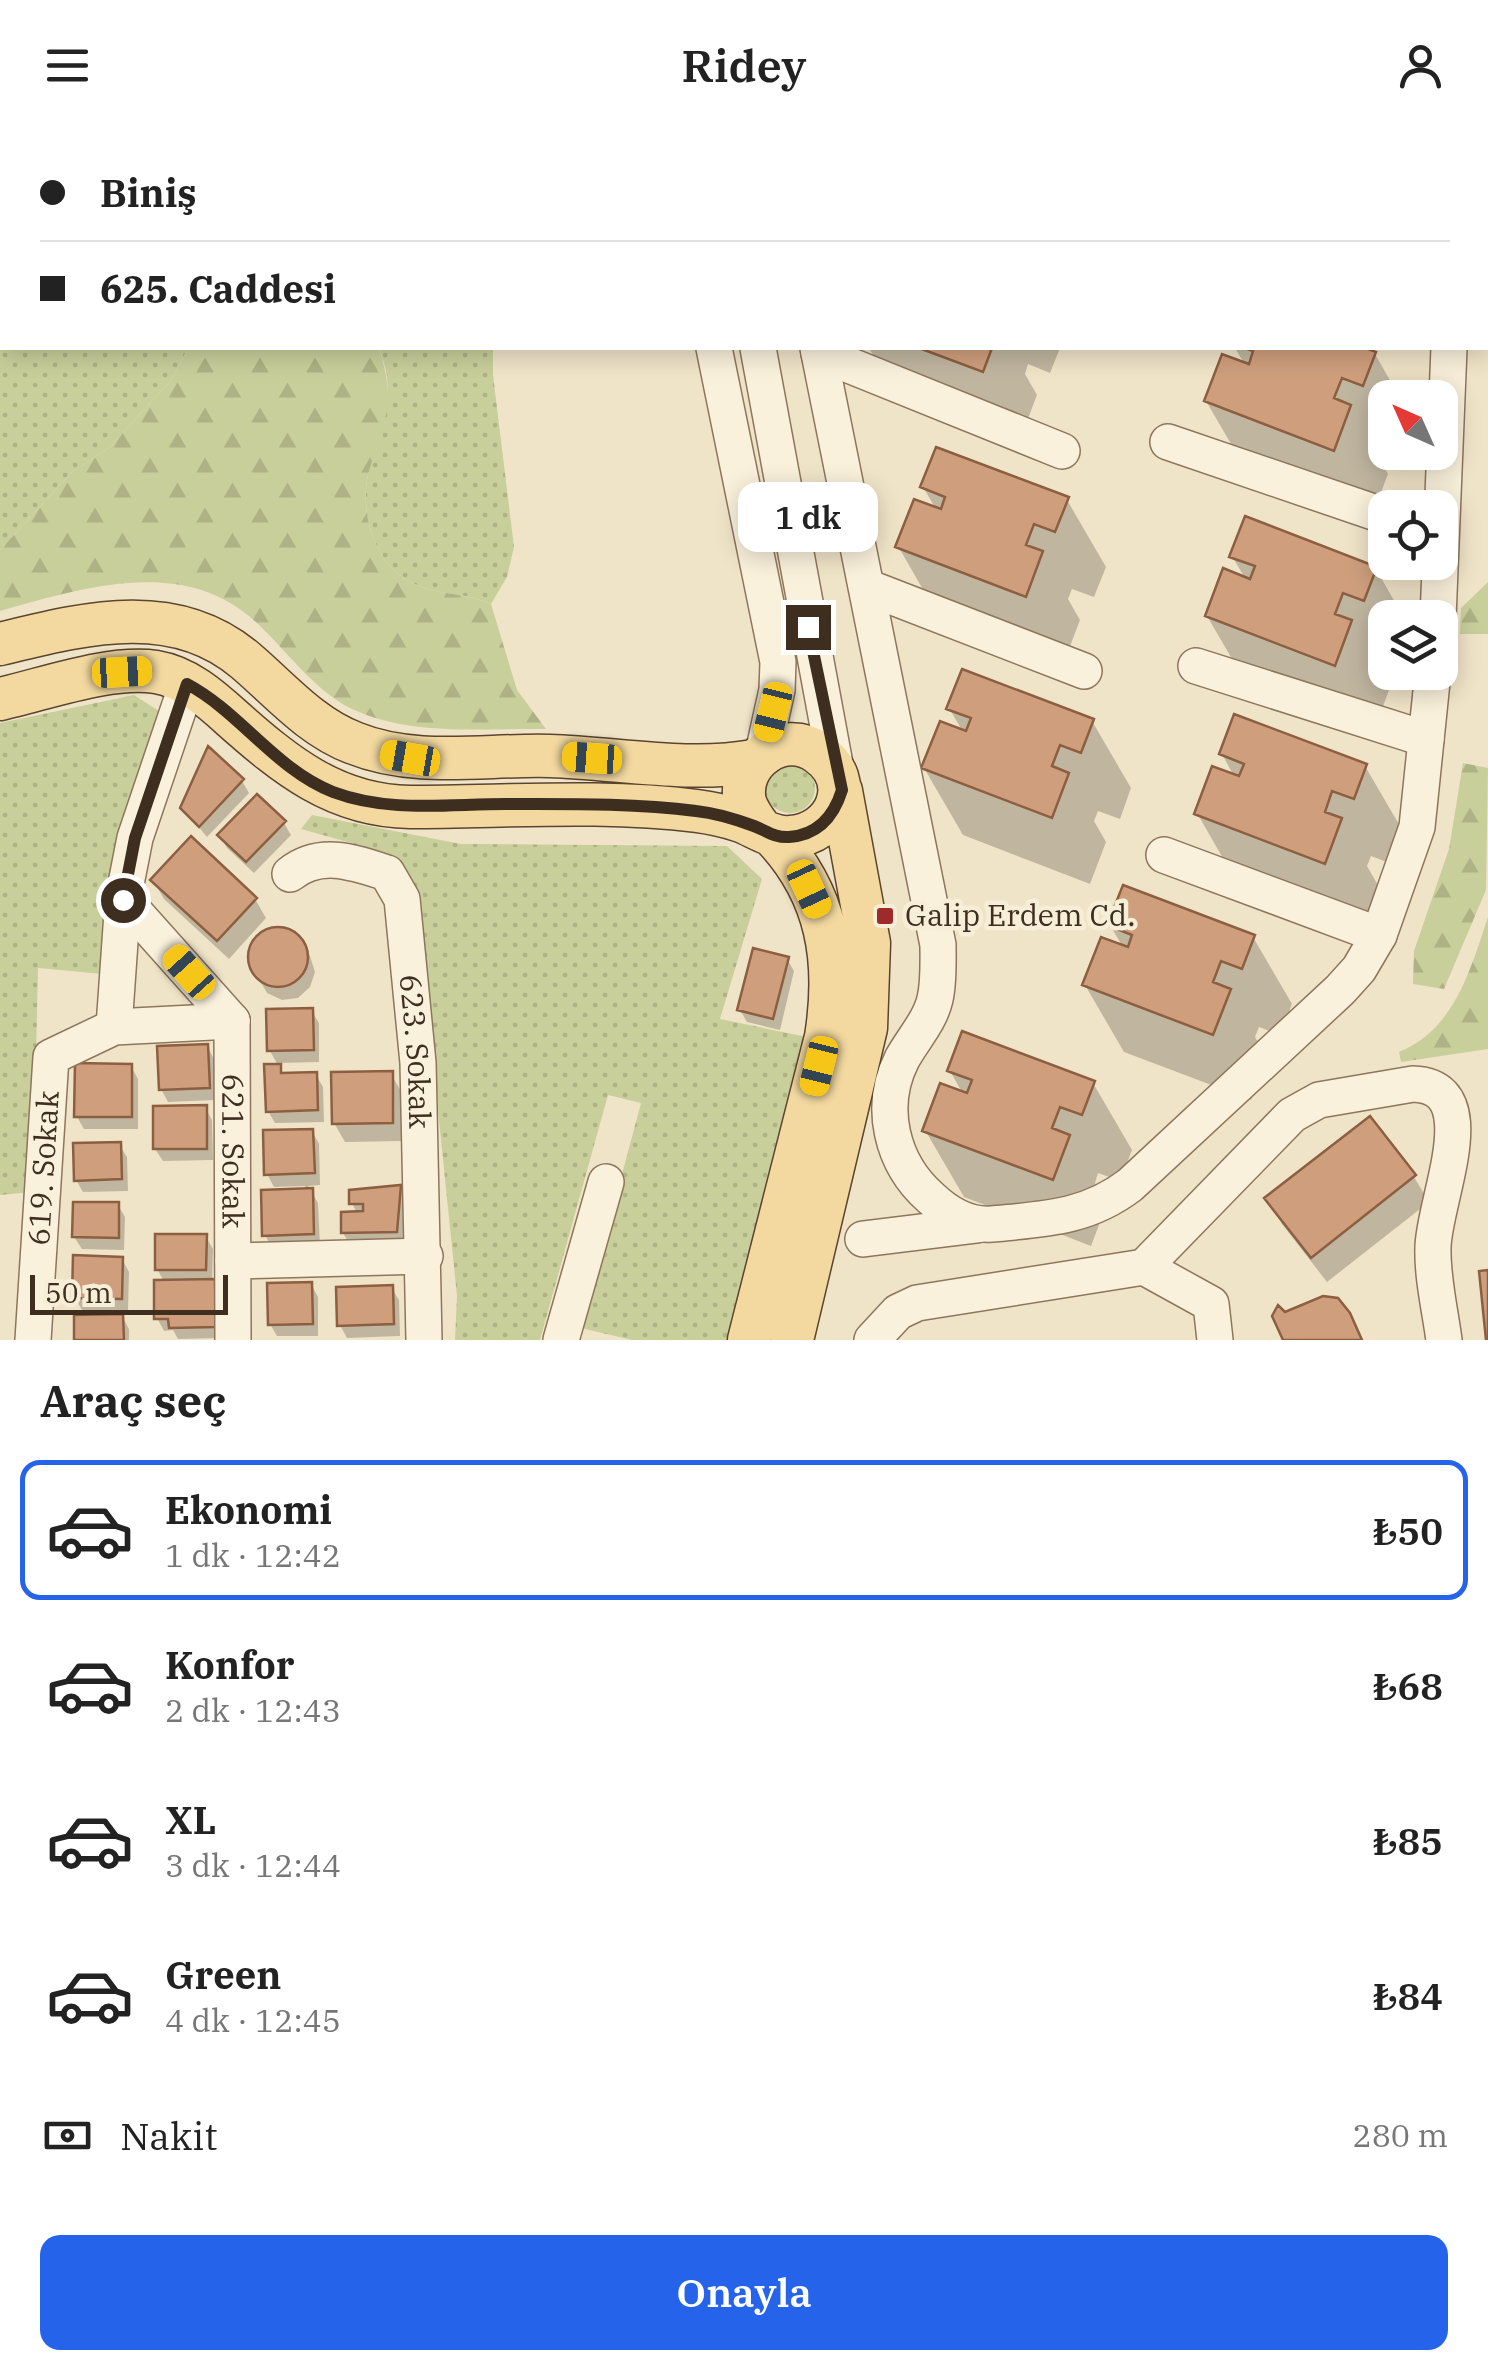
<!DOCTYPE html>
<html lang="tr">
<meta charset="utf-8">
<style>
:root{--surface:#fff;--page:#f6f6f6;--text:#222;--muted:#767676;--line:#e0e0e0;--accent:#2563eb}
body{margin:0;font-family:"IBM Plex Serif",serif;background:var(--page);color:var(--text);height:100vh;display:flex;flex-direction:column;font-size:38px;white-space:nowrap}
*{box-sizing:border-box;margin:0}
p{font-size:32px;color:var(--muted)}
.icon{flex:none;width:55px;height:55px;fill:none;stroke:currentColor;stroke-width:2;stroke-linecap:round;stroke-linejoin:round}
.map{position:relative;height:1210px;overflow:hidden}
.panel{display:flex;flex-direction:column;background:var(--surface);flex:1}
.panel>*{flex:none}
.guide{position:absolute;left:0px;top:0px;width:1490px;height:220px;box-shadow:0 5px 25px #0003;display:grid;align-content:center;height:220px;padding:0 40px;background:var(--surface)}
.needle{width:65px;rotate:315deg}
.buttons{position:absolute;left:1368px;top:250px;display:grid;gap:20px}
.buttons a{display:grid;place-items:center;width:90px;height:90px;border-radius:20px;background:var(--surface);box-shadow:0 5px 25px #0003;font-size:50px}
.scale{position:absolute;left:30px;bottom:25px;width:198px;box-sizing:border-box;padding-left:10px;border:5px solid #3d2e20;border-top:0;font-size:28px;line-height:35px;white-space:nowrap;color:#3d2e20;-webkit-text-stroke:8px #f7eed8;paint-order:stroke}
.end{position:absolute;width:45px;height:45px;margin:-22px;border:12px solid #3d2e20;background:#fff;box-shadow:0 0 0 5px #fff}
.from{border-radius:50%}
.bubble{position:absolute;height:70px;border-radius:20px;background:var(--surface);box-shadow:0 5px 25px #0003;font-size:32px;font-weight:600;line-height:70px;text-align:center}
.car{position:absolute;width:30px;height:60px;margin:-30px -15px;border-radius:12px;box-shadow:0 0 8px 2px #0007;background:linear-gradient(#f5c518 24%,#345 0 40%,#f5c518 0 76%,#345 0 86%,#f5c518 0)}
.guide b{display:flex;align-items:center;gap:35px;height:95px;font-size:38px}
.guide b+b{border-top:2px solid var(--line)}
.guide i{width:25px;height:25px;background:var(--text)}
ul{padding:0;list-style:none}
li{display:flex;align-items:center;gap:30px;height:140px;margin:0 20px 15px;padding:0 20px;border:5px solid transparent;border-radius:20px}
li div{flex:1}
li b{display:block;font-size:38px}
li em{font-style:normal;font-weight:600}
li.selected{border-color:var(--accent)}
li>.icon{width:90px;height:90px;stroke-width:1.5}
h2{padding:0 40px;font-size:45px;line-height:120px}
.pay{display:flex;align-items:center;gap:25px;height:110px;padding:0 40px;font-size:38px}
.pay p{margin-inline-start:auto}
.action{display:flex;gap:20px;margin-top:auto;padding:20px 40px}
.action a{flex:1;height:115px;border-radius:20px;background:var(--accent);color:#fff;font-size:40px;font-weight:600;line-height:115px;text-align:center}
header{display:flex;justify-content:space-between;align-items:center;height:130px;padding:0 40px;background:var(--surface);font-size:45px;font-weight:600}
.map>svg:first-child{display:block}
.grass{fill:url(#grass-dots)}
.forest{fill:url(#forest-firs)}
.shadow{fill:#0003}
.building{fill:#cf9f7d;stroke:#8d5f41;stroke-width:2.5}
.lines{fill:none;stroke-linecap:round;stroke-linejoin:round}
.minor-casing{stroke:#8d765c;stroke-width:38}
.major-casing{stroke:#5b4430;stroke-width:45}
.minor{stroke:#faf1dc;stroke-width:35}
.major{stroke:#f3d9a0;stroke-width:42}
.route{stroke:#3d2e20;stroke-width:12}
.poi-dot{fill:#9e2a2b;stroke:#f7eed8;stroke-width:4}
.labels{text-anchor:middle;stroke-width:9;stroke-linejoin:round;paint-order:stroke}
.poi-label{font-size:30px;fill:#3d2e20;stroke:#f7eed8;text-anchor:start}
.street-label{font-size:30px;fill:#3d2e20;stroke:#f7eed8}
</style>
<header><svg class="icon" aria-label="menu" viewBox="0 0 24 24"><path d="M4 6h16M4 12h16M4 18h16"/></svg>Ridey<svg class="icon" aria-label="person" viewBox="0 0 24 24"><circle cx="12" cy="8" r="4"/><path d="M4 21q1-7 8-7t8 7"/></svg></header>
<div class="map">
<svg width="1488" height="1210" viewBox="0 0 1488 1210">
<defs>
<pattern id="grass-dots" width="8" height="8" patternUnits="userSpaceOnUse" patternTransform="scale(2.5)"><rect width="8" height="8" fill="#c9cf9b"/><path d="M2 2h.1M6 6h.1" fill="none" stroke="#aeb285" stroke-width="1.8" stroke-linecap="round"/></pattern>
<pattern id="forest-firs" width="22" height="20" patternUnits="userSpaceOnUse" patternTransform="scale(2.5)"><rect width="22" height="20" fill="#c9cf9b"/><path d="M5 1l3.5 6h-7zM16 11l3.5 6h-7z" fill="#aeb285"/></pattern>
</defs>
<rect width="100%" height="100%" fill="#f0e4c8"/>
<path class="grass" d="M0 0 179 2H2V218H188L172 249 110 317 72 342 0 420Z
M312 0H506L505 2Z
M379 218H493V245L514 417 507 447 491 474C459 460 433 467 404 448 373 429 360 379 368 345 376 313 390 281 387 247 386 238 382 227 379 218Z
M134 565 162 583 103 844 38 838 33 1062 0 1065V593Z
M765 658a25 25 0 1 1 50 0a25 25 0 1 1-50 0Z
M312 685 461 714 727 716 762 749 720 889 807 907 727 1210H632L581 1198 641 973 608 965 540 1210H455L457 1166 415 756 387 723 301 699Z"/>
<path class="forest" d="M188 218H379C385 238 390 257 387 278 384 302 374 322 368 345 360 379 373 429 404 448 433 467 459 460 491 474L517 560 546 599C481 598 410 607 350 578 315 560 288 523 260 496 188 424 85 457 0 481V420L72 342 110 317 172 249Z
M1488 452V504H1460L1461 478Z
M1463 633 1488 638 1486 760 1444 859 1413 854 1414 821 1449 719Z
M1488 787V919L1401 932 1399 922C1455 899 1470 840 1488 787Z"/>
<path class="shadow" d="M835 0H1017L1016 2Z
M869 218H1060L1050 243 1028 234 1025 244 1037 265 1021 307 893 259Z
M1235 218H1359L1375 224 1400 268H1385V315L1380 313 1376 324 1388 344 1372 386 1245 338 1206 271 1245 235Z
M923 357 1067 370 1106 437 1094 467 1072 459 1068 469 1080 490 1064 532 937 484 898 416 937 381Z
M1232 426 1376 439 1404 488H1385V530L1381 528 1377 539 1389 560 1374 601 1246 553 1207 486 1246 450Z
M949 578 1092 591 1131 658 1120 689 1098 681 1094 691 1106 712 1090 754 963 705 924 638 963 602Z
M1222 624 1365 636 1404 703 1392 734 1371 726 1367 736 1379 757 1363 799 1236 751 1197 683 1235 648Z
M242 651 249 663 207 707 183 678Z
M284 693 291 705 254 743 227 718 220 705Z
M153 750 255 769 266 788 229 829 164 769Z
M1110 795 1253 807 1292 874 1280 905 1259 897 1255 907 1268 928 1251 970 1124 922 1085 855 1124 819Z
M274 799 290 801 302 812 310 826 315 842 310 857 298 868 282 870 267 863 251 835V819L260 806Z
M787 829 794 841 780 900 747 892 740 880Z
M311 880 319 893V932L277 933 284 945H316L323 957 324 992 275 993 268 981 279 937 270 921Z
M207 916 214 929 216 970 168 972 161 959Z
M131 936 138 949V999H84L77 987Z
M950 941 1093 953 1132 1020 1120 1051 1098 1043 1095 1053 1107 1074 1091 1116 964 1067 925 1000 963 964Z
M391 944 402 963 403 1011 345 1012 334 993Z
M205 977 212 990 213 1030 163 1031 155 1019Z
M1369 989 1414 1047 1429 1072 1327 1152 1282 1094 1267 1068Z
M312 1001 319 1014 320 1055 308 1056 318 1073 320 1116 272 1118 265 1105 305 1061V1056L274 1057 267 1044Z
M119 1014 127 1027 128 1061 83 1062 76 1050Z
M400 1057 407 1070 403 1113 350 1115 343 1103 357 1083 352 1073Z
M118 1075 125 1087 124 1120 82 1119 74 1107Z
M206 1107 213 1119 212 1152 221 1164V1208L178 1209 173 1200 164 1201 157 1188 165 1153 157 1139Z
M122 1129 129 1142 128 1181 82 1180 75 1168Z
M311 1154 318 1167V1206H277L270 1194Z
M391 1157 399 1170 400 1206 347 1208 340 1195Z
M122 1186 129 1199V1210H77Z"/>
<path class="building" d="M1247 0H1347L1353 2H1246Z
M919 218H992L983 242Z
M1245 218H1366L1376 222 1363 256 1342 248 1334 268 1351 275 1334 321 1204 271 1222 224 1249 234 1253 221Z
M936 317 1069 367 1055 402 1034 394 1026 415 1043 421 1026 467 895 417 914 369 941 379 945 367 920 357Z
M1245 386 1377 437 1364 471 1343 463 1335 484 1352 490 1335 536 1205 486 1223 438 1250 449 1255 436 1229 427Z
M962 539 1094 589 1081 623 1060 615 1052 636 1069 643 1052 688 921 638 940 591 966 601 971 588 946 579Z
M1234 584 1367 634 1354 669 1332 661 1325 682 1342 688 1325 734 1194 684 1212 636 1239 646 1244 634 1219 624Z
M208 616 244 649 199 697 180 678Z
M257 664 286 691 246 732 217 705Z
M191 706 257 768 217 811 150 750Z
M1123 755 1255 805 1242 839 1221 831 1213 852 1231 859 1213 905 1082 855 1101 807 1128 817 1132 805 1107 795Z
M248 827a30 30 0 1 1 60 0a30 30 0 1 1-60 0Z
M753 818 789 827 773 889 737 880Z
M313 878 314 920 267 921 266 879Z
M962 901 1095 951 1082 985 1060 977 1052 998 1070 1005 1053 1050 922 1001 940 953 967 963 972 950 947 941Z
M208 914 210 958 159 960 157 916Z
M75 933 132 934V987H74Z
M264 934H281V943L317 942 318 980 266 982Z
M393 941V993L332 994 331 942Z
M207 975V1019H153V976Z
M1370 986 1416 1045 1311 1128 1264 1068Z
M313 999 315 1043 264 1045 263 1000Z
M121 1012 122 1049 74 1051 73 1013Z
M401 1055 397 1102 341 1103V1082L363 1081V1074H349V1060Z
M313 1058 314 1104 262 1106 261 1060Z
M73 1072H119V1108L72 1107Z
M155 1104H207L206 1140H155Z
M73 1125 123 1127 122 1169 72 1168Z
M1488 1140V1210H1486L1479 1141Z
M215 1149 216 1197 169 1198 168 1189H154V1150Z
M312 1152 313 1194 268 1195 267 1153Z
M393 1155 394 1194 337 1196 336 1157Z
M1323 1166 1338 1168 1350 1183 1362 1210H1283L1272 1186 1278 1175 1285 1182Z
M123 1184 124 1210H74V1185Z"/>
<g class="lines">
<defs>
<g id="minor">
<path d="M673 0V2"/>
<path d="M715 0 716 2"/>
<path d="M778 0V2"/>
<path d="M1457 2V0"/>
<path d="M714 218 778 532 777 560 763 623"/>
<path d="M758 218 837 645"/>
<path d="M818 218 938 815C938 832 939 852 935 869 930 891 913 909 902 929 878 976 891 1033 931 1068 948 1084 968 1096 992 1094 1044 1089 1087 1088 1130 1055L1340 860 1359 839 1379 805 1417 697 1433 542"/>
<path d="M819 223 1062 321"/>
<path d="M1168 312 1385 386"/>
<path d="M867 457 1084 541"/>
<path d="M1438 488 1449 218"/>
<path d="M1196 536 1426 609"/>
<path d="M187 554 135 708 123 769 232 891"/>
<path d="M1164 725 1379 805"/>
<path id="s1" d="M290 744C320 720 353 732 387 743L402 769 418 933 424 1210"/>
<path id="s2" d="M232 891 233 1210"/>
<path d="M114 897 123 769"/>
<path d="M863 1109 977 1095"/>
<path d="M233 1131 425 1126"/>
<path d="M1144 1137 1211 1174 1215 1210"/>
<path id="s3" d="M33 1210 51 927 114 897 232 891"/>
<path d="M561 1210 606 1052"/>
<path d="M872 1210 898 1182 917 1173 1144 1137 1292 985 1319 970 1413 954C1488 956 1434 1069 1433 1117 1432 1147 1440 1180 1444 1210"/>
</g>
<path id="major" d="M0 514C83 494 174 469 246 531 280 560 311 597 354 613 416 638 485 624 550 626 617 628 688 643 754 631
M0 569C45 559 110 535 156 542 186 547 210 568 232 588 285 635 335 676 410 677 505 677 602 669 697 681 712 683 726 686 741 691 757 697 772 709 790 707 836 704 859 652 818 623 784 598 736 631 745 672 748 682 754 690 760 698
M749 1210 826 907C838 831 828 764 773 706
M792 1210 866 898 869 813 841 661"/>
</defs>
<use href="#minor" class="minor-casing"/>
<use href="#major" class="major-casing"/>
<use href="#minor" class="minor"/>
<use href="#major" class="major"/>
</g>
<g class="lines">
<path class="route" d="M123 770 135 708 187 554C240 582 275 639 333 662 389 683 447 674 506 674 568 674 633 673 696 681 716 683 735 689 754 696 767 701 775 708 789 707 818 705 834 686 842 660L808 497"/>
</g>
<rect class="poi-dot" x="875" y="776" width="20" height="20" rx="5"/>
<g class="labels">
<g class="poi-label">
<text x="905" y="796">Galip Erdem Cd.</text>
</g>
<g class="street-label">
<text dy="10" stroke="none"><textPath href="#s1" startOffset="285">623. Sokak</textPath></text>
<text dy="10" stroke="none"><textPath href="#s2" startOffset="130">621. Sokak</textPath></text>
<text dy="10" stroke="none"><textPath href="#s3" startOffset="172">619. Sokak</textPath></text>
</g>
</g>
</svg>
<div class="buttons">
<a><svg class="needle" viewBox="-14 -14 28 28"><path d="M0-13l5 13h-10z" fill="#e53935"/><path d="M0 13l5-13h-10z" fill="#767676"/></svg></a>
<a><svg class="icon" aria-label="locate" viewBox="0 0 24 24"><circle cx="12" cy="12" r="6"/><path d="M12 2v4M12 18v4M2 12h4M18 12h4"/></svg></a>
<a><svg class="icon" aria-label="layers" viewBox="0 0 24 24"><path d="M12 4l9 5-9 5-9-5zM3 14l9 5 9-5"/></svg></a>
</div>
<div class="scale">50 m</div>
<i class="end from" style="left:123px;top:770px"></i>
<i class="end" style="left:808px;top:497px"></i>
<div class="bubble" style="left:738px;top:352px;width:140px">1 dk</div>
<i class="car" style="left:122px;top:542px;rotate:87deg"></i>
<i class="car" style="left:773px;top:582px;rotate:194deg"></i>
<i class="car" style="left:410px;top:628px;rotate:280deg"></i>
<i class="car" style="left:592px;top:628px;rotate:274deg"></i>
<i class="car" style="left:809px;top:759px;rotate:155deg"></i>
<i class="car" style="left:189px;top:842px;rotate:318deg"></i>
<i class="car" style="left:819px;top:936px;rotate:194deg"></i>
<div class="guide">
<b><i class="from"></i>Biniş</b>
<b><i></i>625. Caddesi</b>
</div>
</div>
<section class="panel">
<h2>Araç seç</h2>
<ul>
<li class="selected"><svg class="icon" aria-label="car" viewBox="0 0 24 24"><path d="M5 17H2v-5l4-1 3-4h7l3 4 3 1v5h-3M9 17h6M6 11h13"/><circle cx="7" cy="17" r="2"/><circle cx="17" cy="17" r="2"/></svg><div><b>Ekonomi</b><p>1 dk · 12:42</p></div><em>₺50</em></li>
<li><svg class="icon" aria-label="car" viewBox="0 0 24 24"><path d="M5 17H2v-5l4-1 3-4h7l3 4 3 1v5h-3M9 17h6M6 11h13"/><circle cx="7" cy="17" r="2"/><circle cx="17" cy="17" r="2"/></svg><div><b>Konfor</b><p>2 dk · 12:43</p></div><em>₺68</em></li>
<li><svg class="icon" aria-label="car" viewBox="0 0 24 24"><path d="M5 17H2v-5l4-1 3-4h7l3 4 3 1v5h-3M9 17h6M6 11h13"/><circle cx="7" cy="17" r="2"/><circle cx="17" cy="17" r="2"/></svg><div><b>XL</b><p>3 dk · 12:44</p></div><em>₺85</em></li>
<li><svg class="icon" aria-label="car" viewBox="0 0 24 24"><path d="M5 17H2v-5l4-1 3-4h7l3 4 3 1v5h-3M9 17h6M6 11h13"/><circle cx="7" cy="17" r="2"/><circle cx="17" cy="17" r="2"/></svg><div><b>Green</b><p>4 dk · 12:45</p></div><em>₺84</em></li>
</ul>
<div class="pay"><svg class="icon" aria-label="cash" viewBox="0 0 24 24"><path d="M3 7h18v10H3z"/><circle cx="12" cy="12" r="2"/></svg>Nakit<p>280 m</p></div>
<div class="action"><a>Onayla</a></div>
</section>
